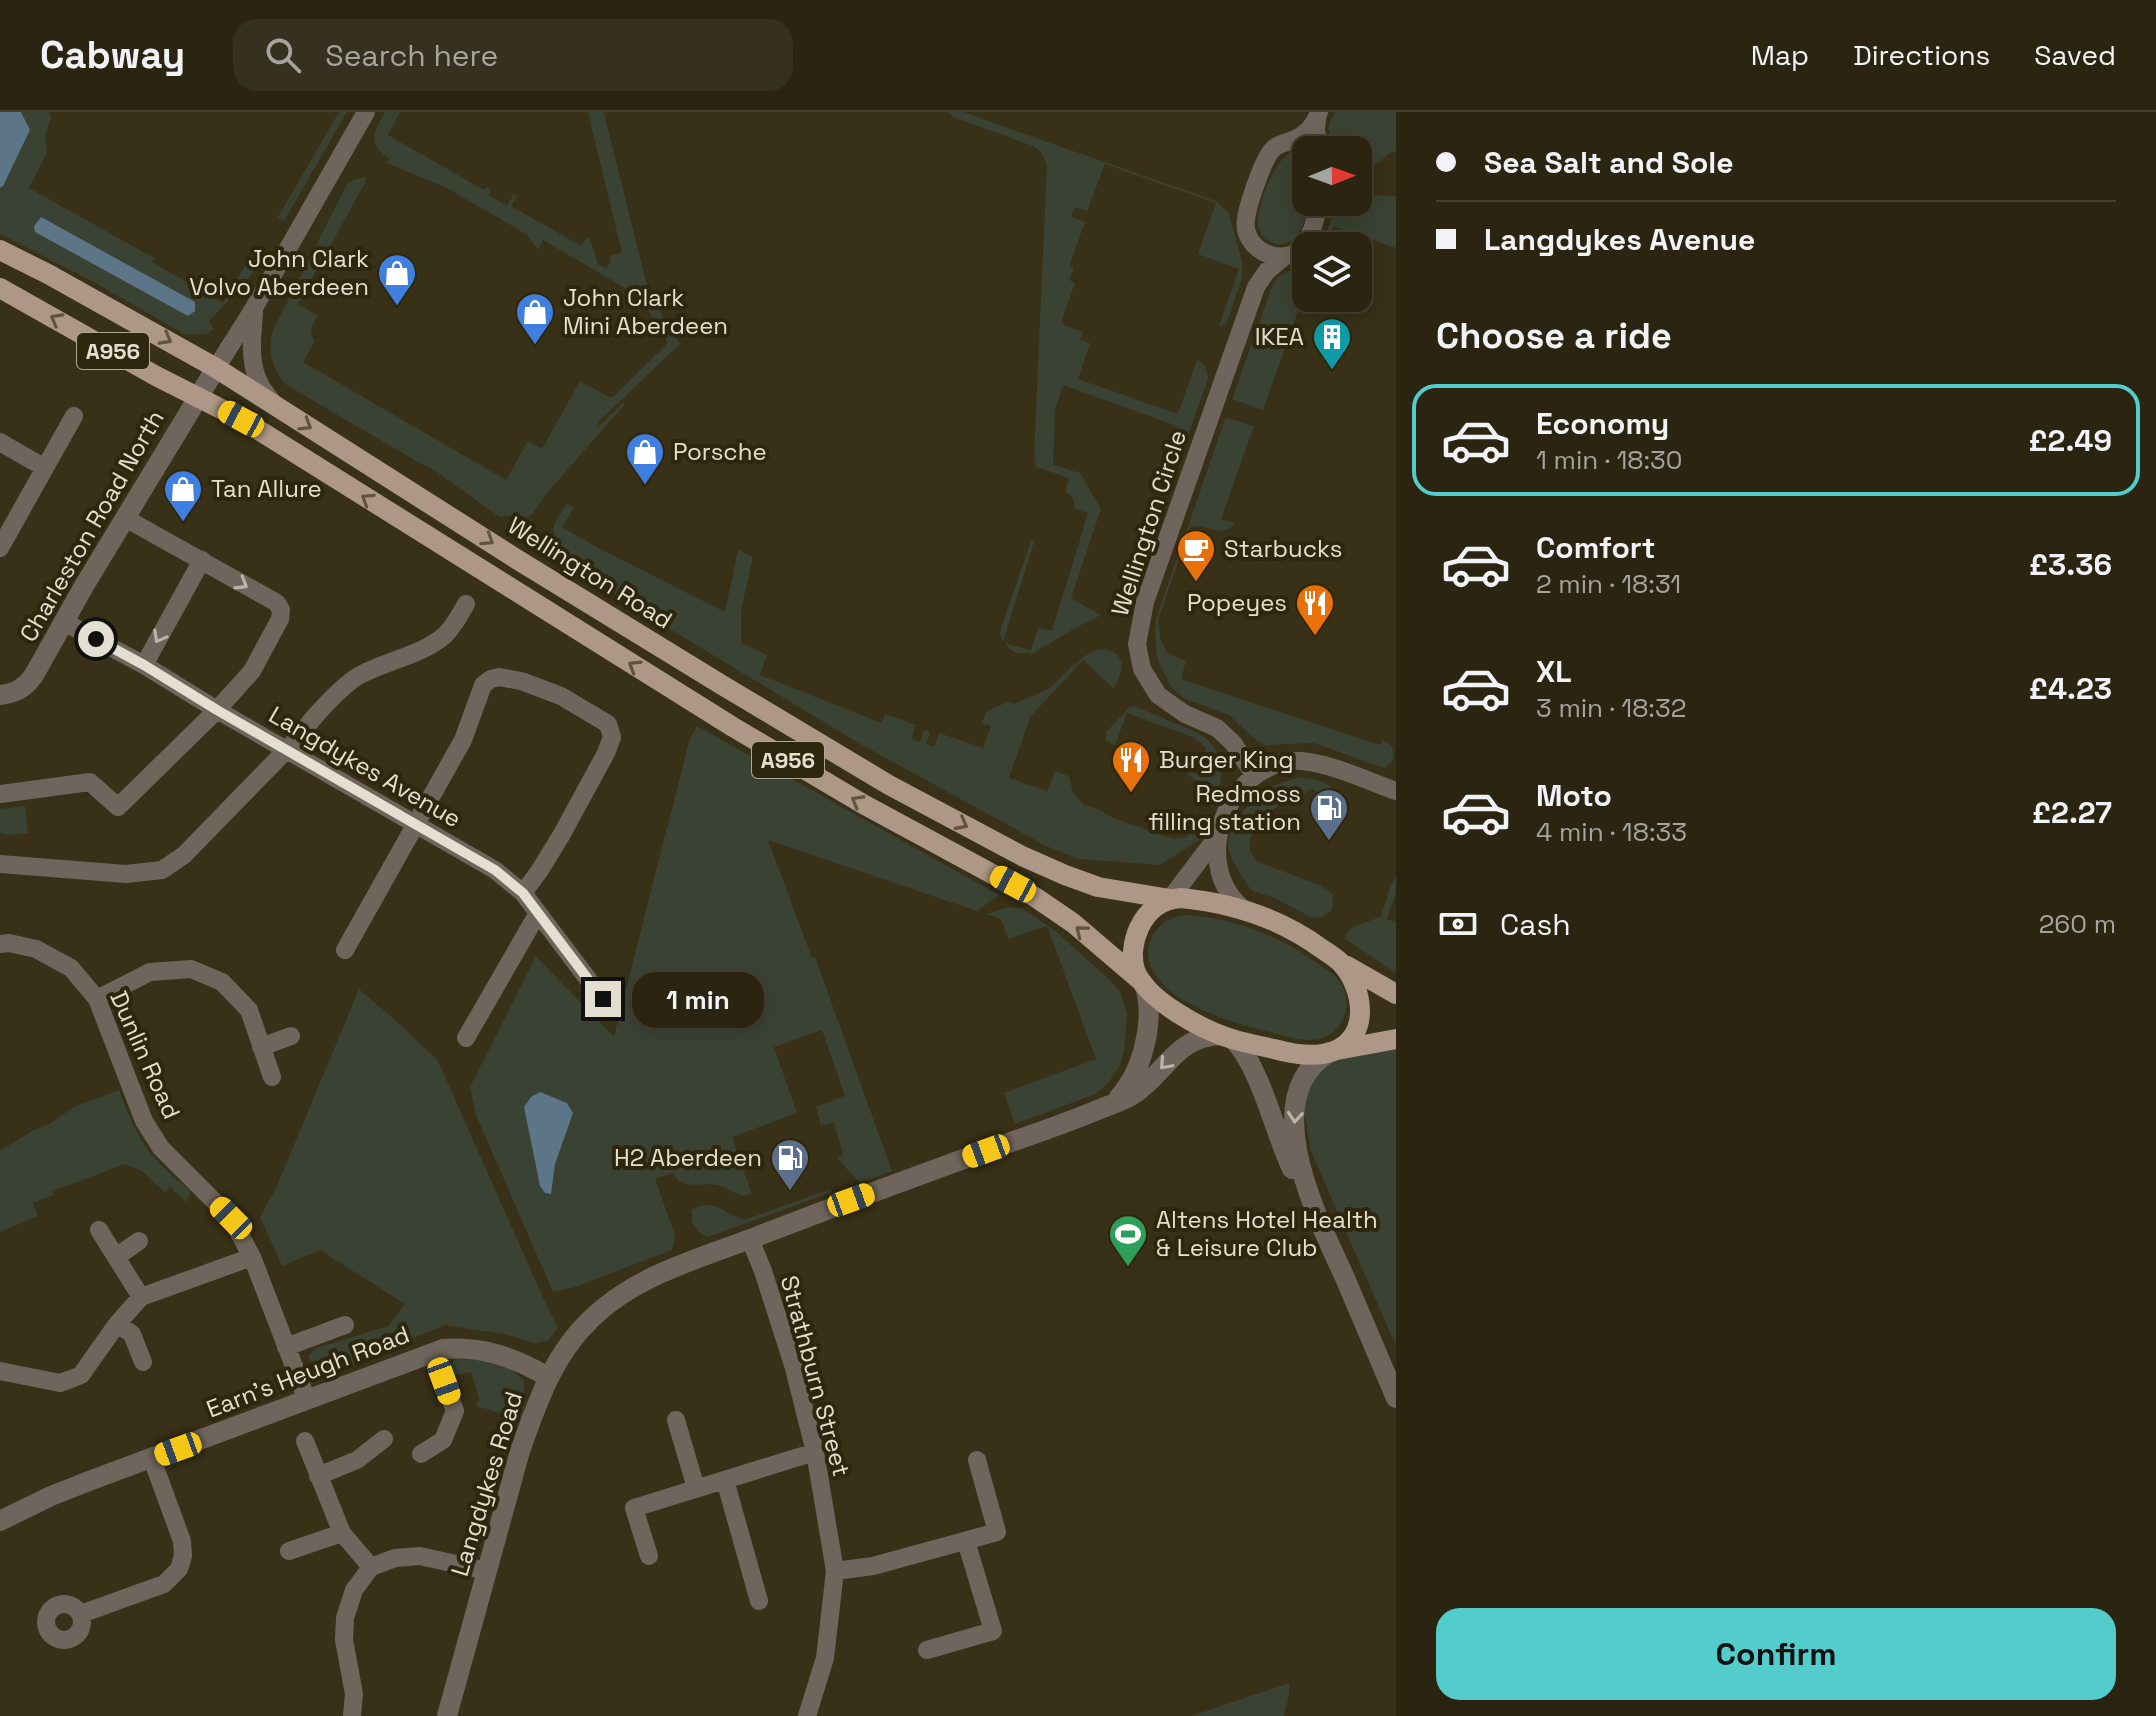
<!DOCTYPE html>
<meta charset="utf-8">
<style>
:root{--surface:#2a2411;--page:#36301f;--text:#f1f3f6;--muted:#a5a49f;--line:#464131;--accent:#53cdcb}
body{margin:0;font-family:"Space Grotesk",sans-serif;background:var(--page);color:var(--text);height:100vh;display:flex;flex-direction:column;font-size:30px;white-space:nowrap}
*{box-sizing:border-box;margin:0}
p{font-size:26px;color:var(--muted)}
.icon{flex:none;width:44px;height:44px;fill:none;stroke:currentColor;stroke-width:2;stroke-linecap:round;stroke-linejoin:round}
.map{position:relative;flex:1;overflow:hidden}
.panel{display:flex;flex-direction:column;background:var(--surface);width:760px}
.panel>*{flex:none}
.hud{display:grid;align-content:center;height:176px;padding:0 40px;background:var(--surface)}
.needle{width:52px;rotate:89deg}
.tools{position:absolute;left:1292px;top:24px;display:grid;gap:16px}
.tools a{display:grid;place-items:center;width:80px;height:80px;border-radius:16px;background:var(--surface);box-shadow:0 4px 20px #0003,0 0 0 2px var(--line);font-size:40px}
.end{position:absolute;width:36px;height:36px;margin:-18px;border:10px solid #e4dfd0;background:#111;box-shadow:0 0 0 4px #111}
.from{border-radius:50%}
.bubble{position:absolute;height:56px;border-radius:24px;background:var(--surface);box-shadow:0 4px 20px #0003,0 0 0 2px var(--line);font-size:26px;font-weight:700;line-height:56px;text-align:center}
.car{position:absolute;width:24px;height:48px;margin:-24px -12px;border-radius:10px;box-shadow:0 0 6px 2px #0007;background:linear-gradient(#f5c518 24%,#345 0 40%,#f5c518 0 76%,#345 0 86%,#f5c518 0)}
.hud b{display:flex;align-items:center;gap:28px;height:76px;font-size:30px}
.hud b+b{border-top:2px solid var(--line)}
.hud i{width:20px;height:20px;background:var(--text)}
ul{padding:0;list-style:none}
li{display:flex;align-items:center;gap:24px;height:112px;margin:0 16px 12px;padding:0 24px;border:4px solid transparent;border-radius:24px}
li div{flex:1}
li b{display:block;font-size:30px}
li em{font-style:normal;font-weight:700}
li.current{border-color:var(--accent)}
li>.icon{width:72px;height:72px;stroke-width:1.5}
h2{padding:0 40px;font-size:36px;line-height:96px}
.pay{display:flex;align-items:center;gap:20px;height:88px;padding:0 40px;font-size:30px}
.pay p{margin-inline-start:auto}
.action{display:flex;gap:16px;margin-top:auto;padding:16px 40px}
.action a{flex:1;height:92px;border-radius:24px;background:var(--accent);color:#111;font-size:32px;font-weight:700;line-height:92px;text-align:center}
header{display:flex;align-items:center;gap:48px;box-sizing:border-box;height:112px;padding:0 40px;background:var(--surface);border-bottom:2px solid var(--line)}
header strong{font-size:38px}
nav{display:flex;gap:44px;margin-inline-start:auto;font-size:28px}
.search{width:560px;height:72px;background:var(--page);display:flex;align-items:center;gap:20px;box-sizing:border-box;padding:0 28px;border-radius:24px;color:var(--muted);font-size:30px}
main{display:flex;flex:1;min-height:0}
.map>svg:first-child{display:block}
.green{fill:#3a4333}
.water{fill:#5c7688}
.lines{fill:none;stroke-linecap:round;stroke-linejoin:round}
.minor{stroke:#70655d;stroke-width:18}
.tertiary{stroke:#70655d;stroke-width:20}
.primary{stroke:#ad9787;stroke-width:20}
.oneway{stroke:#61533e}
.oneway2{stroke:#bbb4a8}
.route{stroke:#e4dfd0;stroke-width:10}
.labels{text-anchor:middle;stroke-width:8;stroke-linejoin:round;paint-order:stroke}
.shield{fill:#2e260d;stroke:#ada896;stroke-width:2}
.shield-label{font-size:22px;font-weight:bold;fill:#e4dfd0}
.poi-label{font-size:24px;fill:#e4dfd0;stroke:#2e260d;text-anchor:start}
.street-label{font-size:24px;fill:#e4dfd0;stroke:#2e260d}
</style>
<header>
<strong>Cabway</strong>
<div class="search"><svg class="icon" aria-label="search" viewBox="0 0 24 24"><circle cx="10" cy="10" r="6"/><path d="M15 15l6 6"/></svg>Search here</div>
<nav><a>Map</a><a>Directions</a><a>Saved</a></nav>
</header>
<main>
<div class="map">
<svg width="1396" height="1604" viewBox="0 0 1396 1604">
<rect width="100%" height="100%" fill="#383017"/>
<path class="green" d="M0 0H49L51 6 45 23 47 41 29 76 154 146 152 150 223 191 252 142 255 144C257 150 258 150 256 156 255 160 213 206 209 209L213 217 206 222H184L92 169 0 122Z
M339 0H347L284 109 278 105Z
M385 0H400L388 23 484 78 486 75 491 78 489 83 507 94 514 82 517 84 511 94 581 134 587 125 590 127 598 152 606 157 611 149 610 144 622 141 588 0H604L649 181 680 232 597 311 599 314 623 291 625 292 546 382 533 401 526 406 518 402 500 405 434 358 416 349 285 272C272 256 267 238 273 218L347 72 352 68 366 65V69L298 192 318 204C313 212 307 220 315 229L303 250 506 368 528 329 542 337 580 269 609 285H613L668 231 639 184 543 128 538 138 527 123 516 116 447 76 387 51 389 46C366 33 374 19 385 0Z
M947 0H964C1047 31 1132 59 1216 89L1229 101 1242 151V165L1227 211 1219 214 1239 157 1198 142 1216 91 1105 52 1087 99 1074 95 1071 105 1085 110 1069 154 1074 156 1069 168 1075 171 1062 207 1064 213 1083 220 1080 228 1090 231 1078 267 1178 302 1197 248C1205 251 1208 259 1208 267L1177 354 1172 357 1163 354 1177 314 1063 273 1055 298 1053 353 1080 361 1101 397 1071 486 1101 503 1077 515 1030 543V541C1018 542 1011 541 1005 531L1031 538 1038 516 1052 519 1088 401 1075 397 1073 386 1065 379 1069 366 1036 355 1034 342 1047 53 1042 41 1033 34 953 5Z
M1335 0H1396V39L1390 41 1363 63H1358V38H1337L1328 17 1331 6H1333Z
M1294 39 1306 40V90H1312C1305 108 1295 144 1269 129 1263 126 1259 120 1258 114 1256 95 1275 44 1294 39Z
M1364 83 1396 84V136L1333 114 1326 134H1322C1335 106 1325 94 1363 90Z
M1306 150V176L1263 298 1232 287 1273 172 1279 164Z
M1228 306 1254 314 1221 407 1235 411C1221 428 1208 410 1190 415L1158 508 1161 529 1168 542 1186 549 1181 567 1380 633 1382 628C1393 631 1395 639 1392 650L1384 656 1314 631 1265 633 1257 629 1229 603 1183 586 1172 576 1158 549 1155 526 1156 507 1225 307Z
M567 392 574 396 562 415 600 437 725 500 738 438 753 445 741 499V531L767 543 760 563 881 611 885 602 916 613 911 627 920 630 924 618 930 620 926 632 934 635 939 621 983 636 991 614 982 611 986 600 1009 589 1013 592C1025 587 1037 583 1048 577 1065 566 1092 523 1116 542 1127 551 1119 567 1114 577L1083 548 1030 605 1009 666 1047 679 1055 659 1069 664 1073 681 1083 692 1100 698 1113 706 1174 727 1186 725 1192 721 1201 701 1210 703 1201 727 1160 753 1079 747 1046 734 855 629 584 465C571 451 550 437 554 415 555 407 563 398 567 392Z
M1031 429 1034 430 1003 530 1000 522 1001 516Z
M1134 594 1198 621C1229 640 1224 664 1213 694H1208L1205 691 1201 671 1188 663 1189 660 1206 665V636L1195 626 1127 601 1115 633 1106 629V620L1130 595Z
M697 614 999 783 977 799 768 728 812 846 815 845 892 1059 861 1070 856 1067 837 1046 843 1043 834 1010 821 1014 816 995 845 984 822 918 774 935 797 1001 732 1025 752 1082 742 1084C734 1081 726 1075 717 1073 699 1070 683 1079 673 1061L655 1067 675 1123 672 1138 575 1175 553 1180 476 1003 470 975 536 844 614 925 689 629Z
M1298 666C1311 666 1323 667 1333 677V683L1321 688 1319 681 1313 677 1308 678 1307 681 1288 684 1263 708 1257 704 1247 716 1252 722C1248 733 1249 742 1258 750L1320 773 1333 782 1332 798 1322 805 1313 806 1272 785 1252 779C1245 769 1229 746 1228 734 1227 715 1253 686 1268 677 1277 671 1288 669 1298 666Z
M25 694 28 721 8 723 0 721V697Z
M1396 764V780L1387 807 1396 810V861L1344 826 1351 816 1380 805C1387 790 1387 778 1396 764Z
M1009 795 1023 797 1054 818 1110 868 1120 880 1127 901 1124 940 1120 953 1109 970 1095 982 1015 1012 1004 981 1096 947 1047 814 1008 827 1001 807 986 802Z
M1186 803C1232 806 1273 821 1311 847 1319 853 1329 858 1336 865 1358 888 1344 926 1312 928 1299 929 1283 923 1270 920 1233 912 1127 881 1152 825 1158 812 1172 804 1186 803Z
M359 877 405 917 438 949 545 1190 558 1216 549 1228 535 1231 508 1223 445 1213 352 1251 340 1260 327 1263 312 1254 309 1244 314 1237 388 1214 405 1192 320 1138 282 1154 260 1105 276 1076Z
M1396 927V1234L1310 1037 1301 976 1312 955Z
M119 978C138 1029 148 1045 191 1079L186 1090 170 1075 165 1081 142 1059 125 1052 53 1079 54 1083 33 1091 38 1104 0 1120V1039L32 1019 51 1011 74 995Z
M831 1077 832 1080 708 1125 702 1123 692 1112V1098C717 1082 725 1107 747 1107Z
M456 1247 481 1248 509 1255 523 1268 526 1288 521 1307 476 1294 479 1287 471 1260 452 1264V1251Z
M1289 1571V1583L1284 1604H1191Z"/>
<path class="water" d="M0 0H21L30 18 3 74 0 76Z
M41 105 195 190V199L188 204 35 120 34 114Z
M540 980 567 991 573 1001 555 1052 551 1082 545 1081 540 1074 524 995 531 985Z"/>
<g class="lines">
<path class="minor" d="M1319 0C1315 12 1307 22 1295 27 1287 31 1279 31 1273 37 1263 47 1248 92 1246 107 1241 136 1280 157 1301 136 1312 125 1316 104 1320 90
M1317 7 1316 18 1320 38
M254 199C253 221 248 249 259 270 262 278 269 285 274 292
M216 256 254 196 366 0
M0 330 45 356
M0 436 74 304
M64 510 144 553 217 598 495 758 523 781 603 887
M144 553 202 448
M1255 664 1233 631 1217 616 1185 602 1158 583 1142 557 1137 532 1145 490 1256 175 1267 159 1285 144
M0 682 90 670 118 695 217 598 252 559 280 507 281 498 277 491 125 406
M0 752 126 762 162 758 184 743 298 626C309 609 342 573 360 563 385 549 423 543 445 523 454 514 460 503 466 492
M1170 787 1217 725
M1246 799C1189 756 1223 658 1291 649 1319 646 1368 669 1396 679
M0 832 9 831 36 837 71 856 97 887 144 1009 161 1036 231 1106 252 1145 307 1288
M345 838 463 628 483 573 491 567 499 565 521 569 561 584 608 612 612 625 606 641 562 722 540 758 523 781
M97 887 150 860 191 857 222 870 249 898 272 965
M466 926 538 801
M261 935 291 924
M99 1118 141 1185
M750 1127 763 1159 794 1256 815 1340 835 1459 825 1546 807 1604
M116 1145 139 1129
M117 1212 132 1222 143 1250
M286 1235 345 1213
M0 1259 60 1271 71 1267 81 1263 117 1212 141 1185 252 1145
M676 1308 696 1376
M305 1329 342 1421 371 1455
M421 1342 443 1328 455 1299 433 1240
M318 1364 357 1348 384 1327
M725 1368 759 1489
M289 1439 342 1421
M649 1444 634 1396 815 1340
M835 1459 873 1454 997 1420 977 1348
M46 1510a18 18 0 1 1 36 0a18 18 0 1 1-36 0Z
M81 1502 164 1472 179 1457 183 1444 182 1429 152 1347
M927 1538 993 1519 966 1429
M352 1604 354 1582 344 1528 345 1506 354 1478 371 1455 395 1446 420 1444 487 1459"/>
<path class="tertiary" d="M0 583C16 581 25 576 34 563L84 474 216 256
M1233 927C1261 956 1274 1019 1292 1057
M1330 940C1253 984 1320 1110 1345 1166 1362 1206 1379 1246 1396 1286
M1119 985C1143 959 1156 906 1144 872
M0 1409 51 1384 89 1369 443 1237C482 1234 514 1245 548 1265
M447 1604 520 1339C537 1291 553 1243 591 1207 635 1164 697 1147 753 1126 825 1098 897 1071 969 1045 1013 1029 1057 1015 1100 997 1115 991 1132 986 1143 975 1171 951 1180 925 1221 923"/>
<path class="primary" d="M0 138 48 162 216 256 518 448 722 573 889 673 1022 744 1065 763 1098 775 1170 787
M0 176 156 264 241 307 733 615 863 692 1035 785 1073 811 1141 869
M1181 786C1232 791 1280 806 1322 837 1328 841 1336 846 1341 851 1364 876 1371 924 1334 939 1316 946 1292 942 1274 937 1260 934 1246 931 1232 927 1203 918 1147 889 1135 858 1131 845 1133 829 1139 816 1147 799 1161 787 1181 786Z
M1347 854 1396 882
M1337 938 1396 927"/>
</g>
<defs><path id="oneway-chevron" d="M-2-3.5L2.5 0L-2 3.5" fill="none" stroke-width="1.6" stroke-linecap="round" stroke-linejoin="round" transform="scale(2)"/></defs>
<g class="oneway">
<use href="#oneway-chevron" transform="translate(56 207) rotate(-151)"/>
<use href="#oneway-chevron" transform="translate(166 227) rotate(29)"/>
<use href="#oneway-chevron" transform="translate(306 313) rotate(32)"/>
<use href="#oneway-chevron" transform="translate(367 387) rotate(-147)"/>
<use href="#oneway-chevron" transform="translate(488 428) rotate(33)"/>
<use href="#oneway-chevron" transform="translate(634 554) rotate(-148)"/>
<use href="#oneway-chevron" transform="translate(857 689) rotate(-150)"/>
<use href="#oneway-chevron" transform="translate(962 712) rotate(28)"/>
<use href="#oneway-chevron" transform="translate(1081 819) rotate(-141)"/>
</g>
<g class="oneway2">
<use href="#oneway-chevron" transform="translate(242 472) rotate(31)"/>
<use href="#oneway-chevron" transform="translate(159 525) rotate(119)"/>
<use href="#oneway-chevron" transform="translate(1165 952) rotate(132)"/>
<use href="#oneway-chevron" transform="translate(1295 1005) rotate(95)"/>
</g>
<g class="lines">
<path class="route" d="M96 527 144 553 217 598 495 758 523 781 603 887"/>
</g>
<defs>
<symbol id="shop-pin" viewBox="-11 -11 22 30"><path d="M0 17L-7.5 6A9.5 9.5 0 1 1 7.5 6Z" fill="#3f7fe0" stroke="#2e260d"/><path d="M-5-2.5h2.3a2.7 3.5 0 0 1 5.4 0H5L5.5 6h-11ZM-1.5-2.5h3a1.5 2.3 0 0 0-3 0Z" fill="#fff"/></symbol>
<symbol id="building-pin" viewBox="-11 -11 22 30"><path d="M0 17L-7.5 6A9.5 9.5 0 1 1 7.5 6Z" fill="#0f9aa8" stroke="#2e260d"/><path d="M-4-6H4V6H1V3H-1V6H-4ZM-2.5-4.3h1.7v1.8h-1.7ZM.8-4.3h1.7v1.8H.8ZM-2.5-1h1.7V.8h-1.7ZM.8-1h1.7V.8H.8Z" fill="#fff"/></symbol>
<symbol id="cafe-pin" viewBox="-11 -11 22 30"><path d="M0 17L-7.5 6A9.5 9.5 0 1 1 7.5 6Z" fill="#e8710a" stroke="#2e260d"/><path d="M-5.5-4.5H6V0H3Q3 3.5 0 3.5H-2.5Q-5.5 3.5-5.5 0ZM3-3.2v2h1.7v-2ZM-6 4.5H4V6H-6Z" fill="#fff"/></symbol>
<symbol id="restaurant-pin" viewBox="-11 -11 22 30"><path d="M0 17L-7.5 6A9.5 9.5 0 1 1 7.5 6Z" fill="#e8710a" stroke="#2e260d"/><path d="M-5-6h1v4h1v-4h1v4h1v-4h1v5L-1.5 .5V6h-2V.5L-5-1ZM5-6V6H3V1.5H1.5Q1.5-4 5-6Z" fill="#fff"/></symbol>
<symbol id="fuel-pin" viewBox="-11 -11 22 30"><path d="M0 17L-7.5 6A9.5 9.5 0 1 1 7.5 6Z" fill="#5c6f8a" stroke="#2e260d"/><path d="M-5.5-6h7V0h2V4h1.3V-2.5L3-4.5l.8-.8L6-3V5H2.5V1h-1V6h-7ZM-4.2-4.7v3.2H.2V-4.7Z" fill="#fff"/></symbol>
<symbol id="stadium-pin" viewBox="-11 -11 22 30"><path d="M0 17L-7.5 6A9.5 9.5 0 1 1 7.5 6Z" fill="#2e9e5b" stroke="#2e260d"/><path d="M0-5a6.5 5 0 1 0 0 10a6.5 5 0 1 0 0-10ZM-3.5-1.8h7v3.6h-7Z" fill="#fff"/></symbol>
</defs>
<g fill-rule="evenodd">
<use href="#shop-pin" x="375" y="139" width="44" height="60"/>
<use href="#shop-pin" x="513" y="178" width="44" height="60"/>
<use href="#building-pin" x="1310" y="203" width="44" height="60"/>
<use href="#shop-pin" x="623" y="318" width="44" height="60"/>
<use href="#shop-pin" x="161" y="355" width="44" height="60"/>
<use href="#cafe-pin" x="1174" y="415" width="44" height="60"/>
<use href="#restaurant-pin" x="1293" y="469" width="44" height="60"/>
<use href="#restaurant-pin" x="1109" y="626" width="44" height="60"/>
<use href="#fuel-pin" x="1307" y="674" width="44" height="60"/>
<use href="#fuel-pin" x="768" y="1024" width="44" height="60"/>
<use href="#stadium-pin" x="1106" y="1100" width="44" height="60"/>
</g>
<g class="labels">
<g class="shield">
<rect x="77" y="221" width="72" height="36" rx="6"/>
<rect x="752" y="630" width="72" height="36" rx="6"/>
</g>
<g class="shield-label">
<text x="113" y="247">A956</text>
<text x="788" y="656">A956</text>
</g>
<g class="poi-label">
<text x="369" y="155" text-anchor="end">John Clark<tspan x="369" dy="28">Volvo Aberdeen</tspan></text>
<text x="563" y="194">John Clark<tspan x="563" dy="28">Mini Aberdeen</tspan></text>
<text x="1304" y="233" text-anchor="end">IKEA</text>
<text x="673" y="348">Porsche</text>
<text x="211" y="385">Tan Allure</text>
<text x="1224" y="445">Starbucks</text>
<text x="1287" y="499" text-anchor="end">Popeyes</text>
<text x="1159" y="656">Burger King</text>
<text x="1301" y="690" text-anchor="end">Redmoss<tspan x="1301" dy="28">filling station</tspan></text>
<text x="762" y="1054" text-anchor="end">H2 Aberdeen</text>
<text x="1156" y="1116">Altens Hotel Health<tspan x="1156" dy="28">&amp; Leisure Club</tspan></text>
</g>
<g class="street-label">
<text transform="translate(1149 411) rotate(-72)" y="8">Wellington Circle</text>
<text transform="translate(92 414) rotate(-60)" y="8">Charleston Road North</text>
<text transform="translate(590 461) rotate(32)" y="8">Wellington Road</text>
<text transform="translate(365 655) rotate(30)" y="8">Langdykes Avenue</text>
<text transform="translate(145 943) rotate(66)" y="8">Dunlin Road</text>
<text transform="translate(308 1260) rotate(-21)" y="8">Earn's Heugh Road</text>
<text transform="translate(815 1264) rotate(75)" y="8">Strathburn Street</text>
<text transform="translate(487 1372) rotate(-73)" y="8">Langdykes Road</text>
</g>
</g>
</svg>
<div class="tools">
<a><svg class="needle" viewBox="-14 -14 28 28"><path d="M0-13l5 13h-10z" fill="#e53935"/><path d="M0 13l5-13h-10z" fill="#a5a49f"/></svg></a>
<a><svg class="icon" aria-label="layers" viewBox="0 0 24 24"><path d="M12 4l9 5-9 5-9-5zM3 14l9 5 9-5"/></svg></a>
</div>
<i class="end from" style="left:96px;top:527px"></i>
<i class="end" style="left:603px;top:887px"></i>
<div class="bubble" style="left:632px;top:860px;width:132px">1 min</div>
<i class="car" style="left:241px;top:307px;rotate:298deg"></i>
<i class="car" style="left:1013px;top:772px;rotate:298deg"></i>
<i class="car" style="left:986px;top:1039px;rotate:250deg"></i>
<i class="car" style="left:851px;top:1088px;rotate:70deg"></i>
<i class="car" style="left:231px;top:1106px;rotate:315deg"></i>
<i class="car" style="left:444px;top:1269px;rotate:160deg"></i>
<i class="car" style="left:178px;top:1337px;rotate:250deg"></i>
</div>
<section class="panel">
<div class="hud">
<b><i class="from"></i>Sea Salt and Sole</b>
<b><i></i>Langdykes Avenue</b>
</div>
<h2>Choose a ride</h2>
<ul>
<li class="current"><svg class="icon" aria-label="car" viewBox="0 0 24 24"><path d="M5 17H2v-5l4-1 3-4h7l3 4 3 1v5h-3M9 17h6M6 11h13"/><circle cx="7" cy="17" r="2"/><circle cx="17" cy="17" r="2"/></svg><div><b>Economy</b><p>1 min · 18:30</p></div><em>£2.49</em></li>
<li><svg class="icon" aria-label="car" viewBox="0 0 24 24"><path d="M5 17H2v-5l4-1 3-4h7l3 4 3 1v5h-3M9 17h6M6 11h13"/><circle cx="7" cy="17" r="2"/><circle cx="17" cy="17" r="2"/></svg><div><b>Comfort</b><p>2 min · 18:31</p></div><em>£3.36</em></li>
<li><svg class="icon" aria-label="car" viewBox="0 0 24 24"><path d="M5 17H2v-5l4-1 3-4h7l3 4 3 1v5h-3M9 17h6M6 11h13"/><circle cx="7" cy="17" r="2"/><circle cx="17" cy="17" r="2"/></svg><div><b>XL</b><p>3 min · 18:32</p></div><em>£4.23</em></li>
<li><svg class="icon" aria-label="car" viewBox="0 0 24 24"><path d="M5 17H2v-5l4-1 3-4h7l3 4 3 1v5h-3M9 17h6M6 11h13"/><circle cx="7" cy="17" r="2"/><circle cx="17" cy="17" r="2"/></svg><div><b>Moto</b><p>4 min · 18:33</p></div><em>£2.27</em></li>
</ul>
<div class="pay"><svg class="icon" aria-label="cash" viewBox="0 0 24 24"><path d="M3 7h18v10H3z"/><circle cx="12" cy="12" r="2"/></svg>Cash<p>260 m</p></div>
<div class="action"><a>Confirm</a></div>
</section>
</main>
